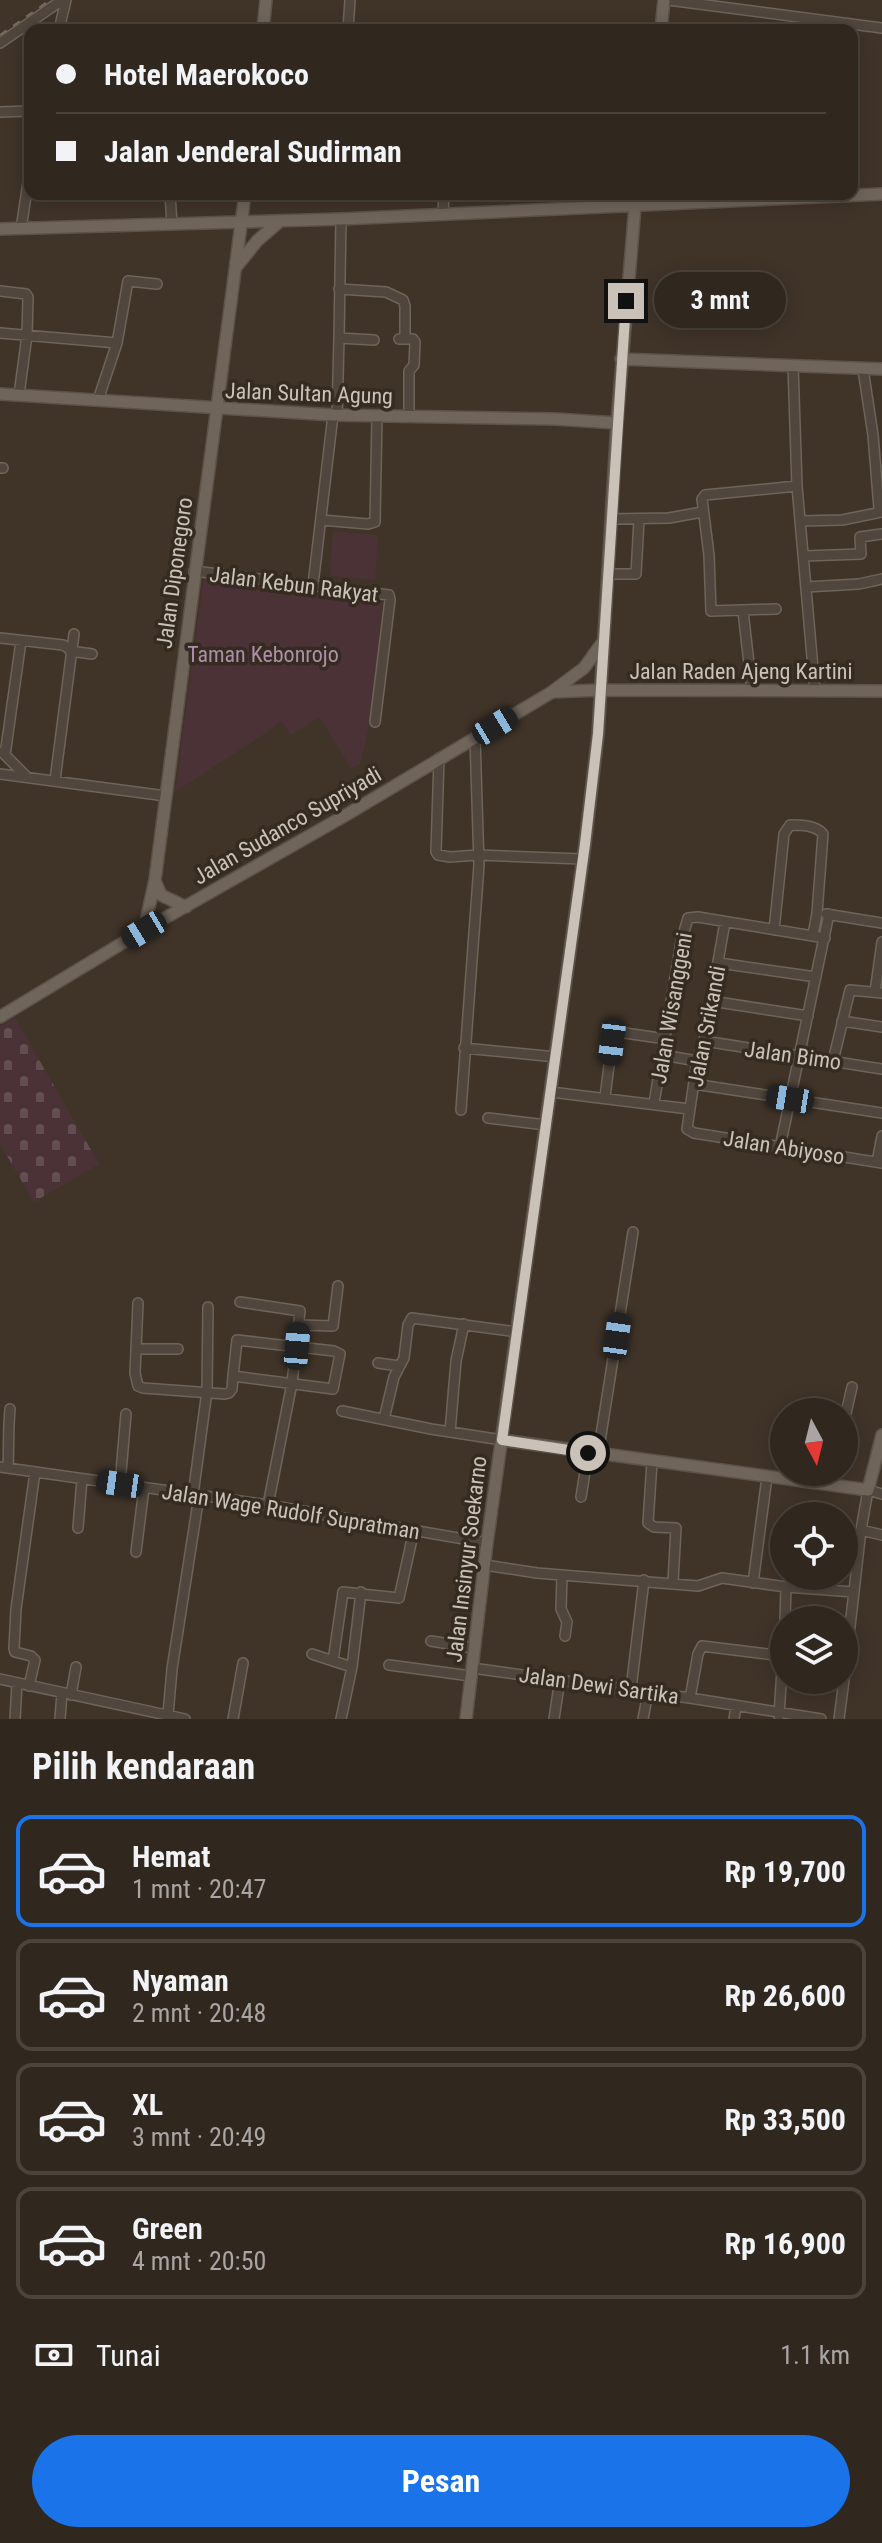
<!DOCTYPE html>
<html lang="id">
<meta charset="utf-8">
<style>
:root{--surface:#30271f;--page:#382f28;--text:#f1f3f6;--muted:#a8a5a4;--line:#4b443d;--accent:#1a73e8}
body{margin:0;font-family:"Roboto Condensed",sans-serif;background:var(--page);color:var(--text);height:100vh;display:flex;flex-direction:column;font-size:30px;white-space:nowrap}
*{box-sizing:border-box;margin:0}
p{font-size:26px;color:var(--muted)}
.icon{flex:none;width:44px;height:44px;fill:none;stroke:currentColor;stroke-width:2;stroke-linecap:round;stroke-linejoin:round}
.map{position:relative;height:1719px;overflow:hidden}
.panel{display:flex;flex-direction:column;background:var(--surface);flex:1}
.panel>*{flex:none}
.top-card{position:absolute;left:24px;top:24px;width:834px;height:176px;border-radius:16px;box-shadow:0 4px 20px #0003,0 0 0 2px var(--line);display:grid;align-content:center;height:176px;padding:0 32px;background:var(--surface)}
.needle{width:52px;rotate:173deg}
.tools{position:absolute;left:770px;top:1398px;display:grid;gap:16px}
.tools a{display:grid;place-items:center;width:88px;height:88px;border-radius:50%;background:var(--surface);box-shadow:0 4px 20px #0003,0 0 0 2px var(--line);font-size:40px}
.end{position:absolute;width:36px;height:36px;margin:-18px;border:10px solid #cac2b9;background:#111;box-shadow:0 0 0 4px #111}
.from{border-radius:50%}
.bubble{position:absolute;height:56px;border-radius:28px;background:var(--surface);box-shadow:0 4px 20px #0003,0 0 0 2px var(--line);font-size:26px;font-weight:700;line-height:56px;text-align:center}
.car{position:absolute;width:24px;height:48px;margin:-24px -12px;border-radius:10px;box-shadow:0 0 6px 2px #0007;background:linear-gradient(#222 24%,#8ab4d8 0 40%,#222 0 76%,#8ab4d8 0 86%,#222 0)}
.top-card b{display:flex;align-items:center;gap:28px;height:76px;font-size:30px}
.top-card b+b{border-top:2px solid var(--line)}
.top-card i{width:20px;height:20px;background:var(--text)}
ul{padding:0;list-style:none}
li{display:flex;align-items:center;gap:24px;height:112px;margin:0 16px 12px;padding:0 16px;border:4px solid var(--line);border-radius:16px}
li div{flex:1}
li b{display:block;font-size:30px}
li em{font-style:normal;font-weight:700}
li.on{border-color:var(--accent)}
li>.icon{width:72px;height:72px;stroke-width:1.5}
h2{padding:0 32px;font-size:36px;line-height:96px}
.pay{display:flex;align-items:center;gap:20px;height:88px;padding:0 32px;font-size:30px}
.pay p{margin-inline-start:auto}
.cta{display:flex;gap:16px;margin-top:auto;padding:16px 32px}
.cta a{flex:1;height:92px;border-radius:48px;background:var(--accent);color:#fff;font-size:32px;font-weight:700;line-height:92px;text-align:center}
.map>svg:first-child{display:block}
.green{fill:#4a3236}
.cemetery{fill:url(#cemetery-stones)}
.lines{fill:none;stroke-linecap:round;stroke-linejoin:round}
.minor-casing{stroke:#6d645a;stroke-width:12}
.major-casing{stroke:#5c5249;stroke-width:14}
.minor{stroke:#50463d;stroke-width:9}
.major{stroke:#70655b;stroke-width:11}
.rail{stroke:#776b5f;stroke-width:2;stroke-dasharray:8 8;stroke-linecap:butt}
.route{stroke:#cac2b9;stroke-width:10}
.labels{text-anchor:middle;stroke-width:7;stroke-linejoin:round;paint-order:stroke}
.street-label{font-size:22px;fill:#cac2b9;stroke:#352b21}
.park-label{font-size:22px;fill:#ad8fa9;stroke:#352b21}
</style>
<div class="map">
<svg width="882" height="1719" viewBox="0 0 882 1719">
<defs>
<pattern id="cemetery-stones" width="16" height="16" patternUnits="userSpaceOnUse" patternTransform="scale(2)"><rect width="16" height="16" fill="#4a3236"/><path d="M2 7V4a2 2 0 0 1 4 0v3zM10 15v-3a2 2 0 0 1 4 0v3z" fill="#634e51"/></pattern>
</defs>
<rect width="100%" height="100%" fill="#403429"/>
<path class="green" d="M333 531 378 535 375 580 330 576Z
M204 575 383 603 368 731 360 764 351 768 319 717 291 735 281 721 266 733 175 792Z"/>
<path class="cemetery" d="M15 1018 99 1164 34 1202 0 1144V1026Z"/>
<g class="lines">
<defs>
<path id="minor" d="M668 0 882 28
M59 30 66 0
M107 30 109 28 130 30
M348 30 350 0
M0 43 62 0
M0 112 30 111
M170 194 172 224
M443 213 444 194
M341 219 339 338 374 340
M21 229 30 169
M339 289 386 292 403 300 405 306V339
M0 291 26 294 28 297 27 335 19 395
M0 333 117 343
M399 339H413L415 342 414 365 409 371V416
M793 365 797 486 815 691
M863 369 873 435 879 509 882 512
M98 400 117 343 128 281 157 284
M337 415 339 338
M0 468H3
M611 519 669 518 702 512
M321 520 368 524 375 522 377 416
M801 521 842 520 882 512
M804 556 861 554 860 537 882 534
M194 571 389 595 390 600 375 722
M608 574H636L639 520
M313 585 333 415
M806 587 859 584 882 579
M776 609 711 611 709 555 702 499 705 495 797 486
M743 611 752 690
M0 638 63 645 70 649
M70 651 92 654
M2 752 26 776
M5 755 21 641
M439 758 436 852 438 855 450 857 478 855 583 859
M0 774 166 796
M55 780 74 634
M826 914 882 923
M725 922 704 1041 697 1061 687 1129 694 1133 882 1163
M774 930 784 834 790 825C801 825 816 825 823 834L817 913 813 935
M719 963 816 977
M875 992 882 942
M711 1001 808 1016
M842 1021 882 1027
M704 1041 882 1069
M464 1048 556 1057
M663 1055 697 1061
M833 1061 850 990 882 993
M694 1084 882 1113
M551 1092 689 1109
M605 1097 612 1042 616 1035 625 1033 666 1039
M654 1103 681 942 688 918 698 917 825 938
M461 1110 479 865 475 737
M488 1118 546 1125
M780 1147 829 914
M877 1162 882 1136
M240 1302 300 1311 292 1383 268 1505
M138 1303 135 1373 138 1386 143 1388 225 1394 229 1393 232 1389 233 1376 333 1389 340 1354 334 1351 237 1340 233 1376
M299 1325 333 1326 338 1286
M136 1349H178
M378 1363 399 1366
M342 1411 431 1429 502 1440
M384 1419 394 1377 404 1358 408 1325 412 1318 517 1332
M844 1422 852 1387
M450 1432 456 1361 464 1324
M598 1454 633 1232
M652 1462 648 1523 654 1527 676 1528 673 1582
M0 1467 268 1505 487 1543
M8 1468C9 1448 8 1429 10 1409
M120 1484 126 1414
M193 1495 207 1391 208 1307
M581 1497 588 1453
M78 1528 82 1479
M861 1530 882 1535
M136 1552 144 1488
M485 1565 537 1573 698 1586 722 1578 786 1587 854 1592
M562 1575 561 1609 567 1622 565 1636
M753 1583 767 1477
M785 1620 786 1587
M431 1641 474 1648
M312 1654 333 1661
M389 1665 471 1676
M352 1667 361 1592
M472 1668 690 1698 821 1719
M0 1679 185 1719
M844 1679 861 1530 868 1490 882 1494
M29 1686 35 1660 31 1656 15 1652 14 1648 16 1609 35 1472
M631 1689 644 1580
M71 1695 76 1667
M690 1698 698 1654 702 1646 783 1656
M168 1715 172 1669 199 1496
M779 1716 784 1638
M15 1719 17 1683
M60 1719 62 1693
M233 1719 243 1663
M341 1719 352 1667 333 1661 343 1592 399 1598 414 1530
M554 1719 560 1679
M643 1719 648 1692
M734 1719 736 1707
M839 1719 844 1680"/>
<path id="major" d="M263 30 266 0
M661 30 664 0
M0 229 341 219 882 194
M237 266 257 241 280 221
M621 359 882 369
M0 394 333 415 555 419 617 423
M553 691 584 668 602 643
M155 881 161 895 186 907
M144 930 155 880 245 194
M0 1017 144 930 346 815 552 692 600 690 882 691
M502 1440 868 1490 882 1435
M466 1719 487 1543 585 844 598 734 617 423 636 194"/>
</defs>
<use href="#minor" class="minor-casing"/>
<use href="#major" class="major-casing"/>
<use href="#minor" class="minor"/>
<use href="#major" class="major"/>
<path class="rail" d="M0 35 50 0"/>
</g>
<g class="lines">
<path class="route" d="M588 1453 502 1440 585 844 598 734 626 301"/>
</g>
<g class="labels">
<g class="street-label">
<text transform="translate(309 393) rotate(2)" y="8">Jalan Sultan Agung</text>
<text transform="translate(174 573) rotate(-82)" y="8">Jalan Diponegoro</text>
<text transform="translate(294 584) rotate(7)" y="8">Jalan Kebun Rakyat</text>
<text x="741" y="679">Jalan Raden Ajeng Kartini</text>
<text transform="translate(287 825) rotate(-30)" y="8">Jalan Sudanco Supriyadi</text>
<text transform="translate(671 1008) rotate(-80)" y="8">Jalan Wisanggeni</text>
<text transform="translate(706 1026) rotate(-79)" y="8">Jalan Srikandi</text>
<text transform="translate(793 1055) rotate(8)" y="8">Jalan Bimo</text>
<text transform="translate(784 1147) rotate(9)" y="8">Jalan Abiyoso</text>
<text transform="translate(291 1511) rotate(9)" y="8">Jalan Wage Rudolf Supratman</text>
<text transform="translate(466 1559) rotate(-83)" y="8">Jalan Insinyur Soekarno</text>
<text transform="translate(599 1685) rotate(8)" y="8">Jalan Dewi Sartika</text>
</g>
<g class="park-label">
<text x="263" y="662">Taman Kebonrojo</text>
</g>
</g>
</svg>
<div class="tools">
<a><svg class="needle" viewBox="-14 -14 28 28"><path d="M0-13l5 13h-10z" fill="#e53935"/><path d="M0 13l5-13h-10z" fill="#a8a5a4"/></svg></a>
<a><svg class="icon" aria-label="locate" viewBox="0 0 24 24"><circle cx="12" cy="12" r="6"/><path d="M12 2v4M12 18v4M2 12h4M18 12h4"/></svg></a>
<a><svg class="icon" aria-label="layers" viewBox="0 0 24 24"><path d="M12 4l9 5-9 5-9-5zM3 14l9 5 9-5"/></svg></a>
</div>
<i class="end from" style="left:588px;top:1453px"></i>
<i class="end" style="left:626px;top:301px"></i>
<div class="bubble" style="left:654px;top:272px;width:132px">3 mnt</div>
<i class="car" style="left:495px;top:726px;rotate:59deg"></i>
<i class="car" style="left:144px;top:930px;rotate:239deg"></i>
<i class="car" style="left:612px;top:1042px;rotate:187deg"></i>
<i class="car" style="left:790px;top:1099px;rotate:279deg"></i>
<i class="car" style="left:617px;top:1336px;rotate:8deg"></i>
<i class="car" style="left:297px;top:1346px;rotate:5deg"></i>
<i class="car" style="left:120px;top:1484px;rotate:278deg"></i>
<div class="top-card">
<b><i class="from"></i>Hotel Maerokoco</b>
<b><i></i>Jalan Jenderal Sudirman</b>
</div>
</div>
<section class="panel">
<h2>Pilih kendaraan</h2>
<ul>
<li class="on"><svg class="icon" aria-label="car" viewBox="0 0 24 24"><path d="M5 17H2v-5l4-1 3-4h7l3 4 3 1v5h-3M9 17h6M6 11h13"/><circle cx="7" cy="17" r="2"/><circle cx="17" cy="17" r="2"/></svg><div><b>Hemat</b><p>1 mnt · 20:47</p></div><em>Rp 19,700</em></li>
<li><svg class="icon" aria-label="car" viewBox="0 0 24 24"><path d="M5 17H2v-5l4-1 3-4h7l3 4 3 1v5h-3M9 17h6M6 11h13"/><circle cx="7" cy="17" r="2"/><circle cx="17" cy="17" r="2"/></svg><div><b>Nyaman</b><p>2 mnt · 20:48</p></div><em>Rp 26,600</em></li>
<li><svg class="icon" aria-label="car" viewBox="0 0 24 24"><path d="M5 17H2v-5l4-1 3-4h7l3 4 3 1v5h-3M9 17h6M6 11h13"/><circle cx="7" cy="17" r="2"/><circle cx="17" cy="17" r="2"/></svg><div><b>XL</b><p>3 mnt · 20:49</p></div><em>Rp 33,500</em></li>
<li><svg class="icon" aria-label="car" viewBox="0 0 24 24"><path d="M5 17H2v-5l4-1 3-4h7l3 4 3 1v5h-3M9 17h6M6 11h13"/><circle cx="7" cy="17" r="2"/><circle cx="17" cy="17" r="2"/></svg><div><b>Green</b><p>4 mnt · 20:50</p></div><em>Rp 16,900</em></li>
</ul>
<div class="pay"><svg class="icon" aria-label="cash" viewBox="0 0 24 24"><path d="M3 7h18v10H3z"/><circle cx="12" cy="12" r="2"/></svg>Tunai<p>1.1 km</p></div>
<div class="cta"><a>Pesan</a></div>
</section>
